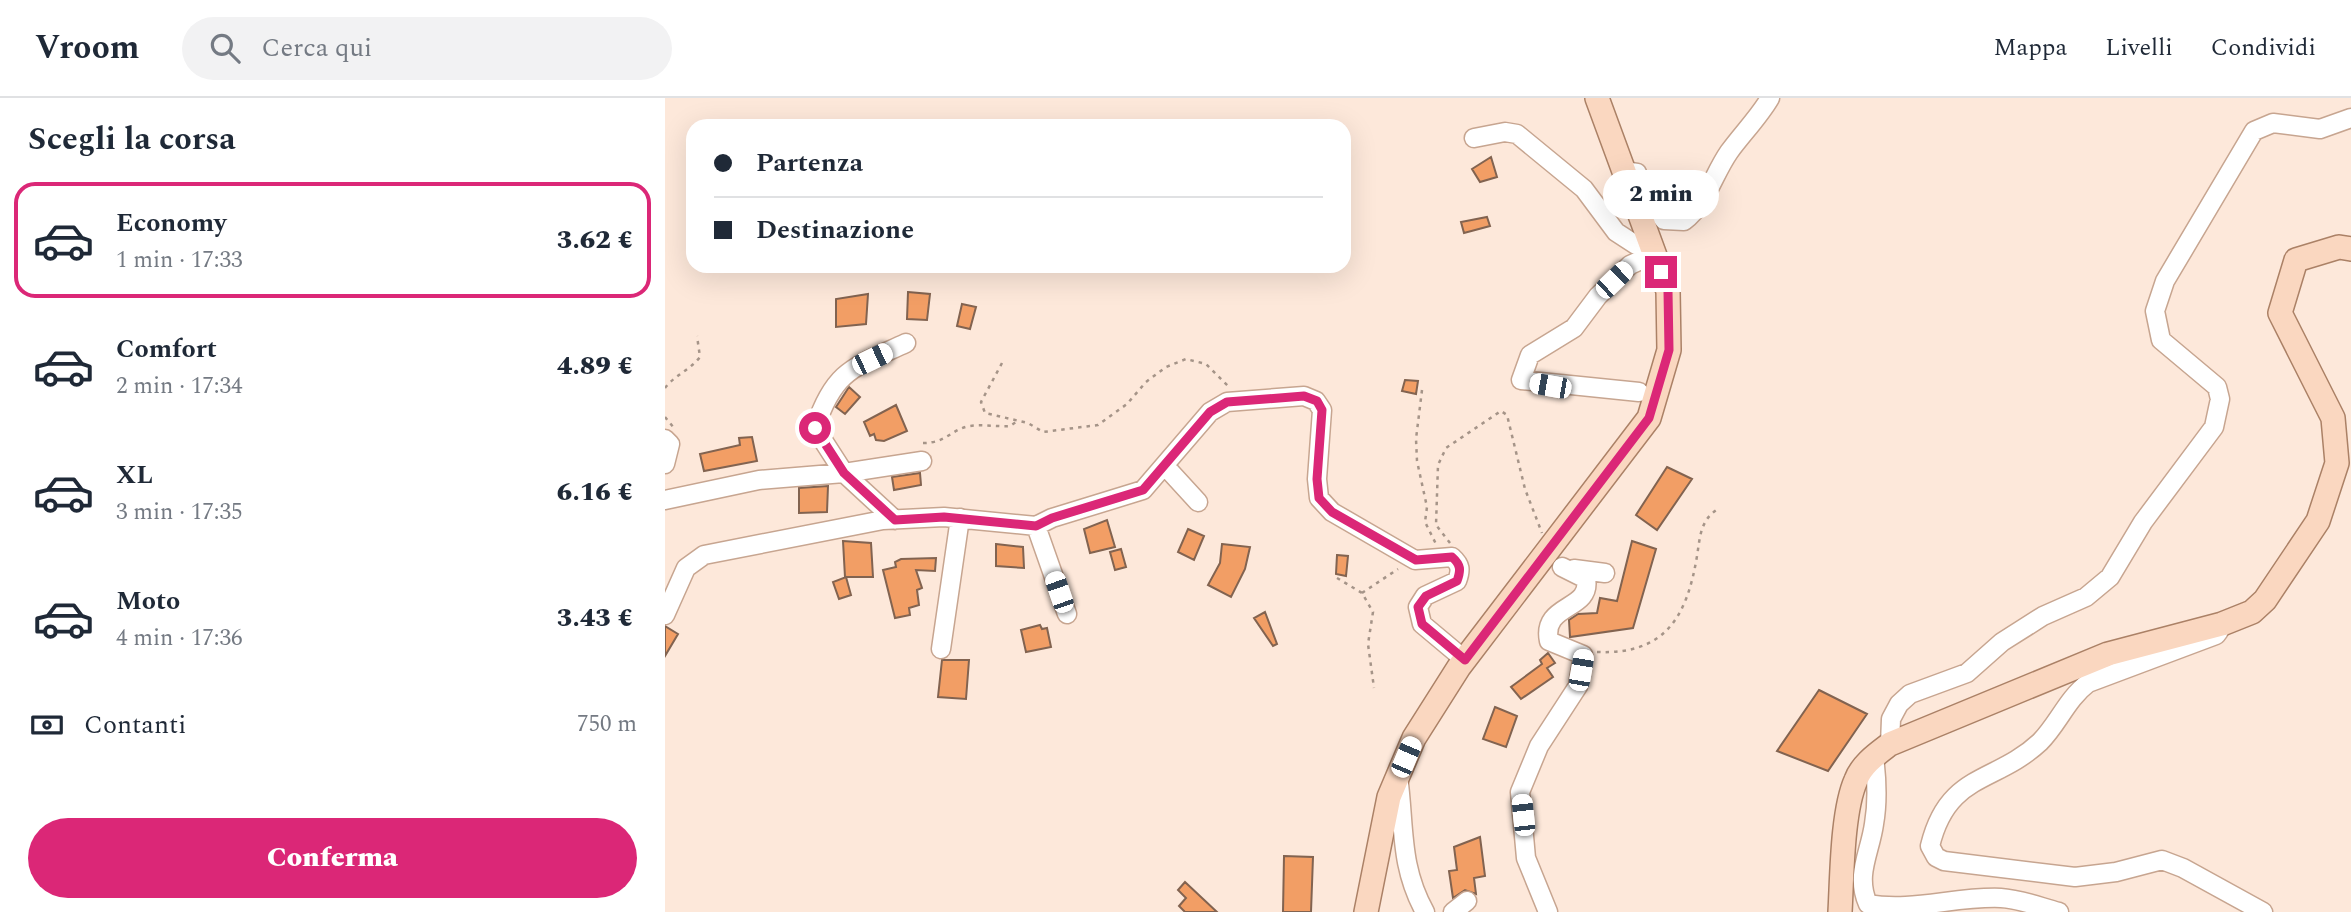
<!DOCTYPE html>
<html lang="it">
<meta charset="utf-8">
<style>
:root{--surface:#fff;--page:#f2f2f3;--text:#1f2937;--muted:#747a83;--line:#e0e1e3;--accent:#db2777}
body{margin:0;font-family:Spectral,serif;background:var(--page);color:var(--text);height:100vh;display:flex;flex-direction:column;font-size:26px;white-space:nowrap}
*{box-sizing:border-box;margin:0}
p{font-size:23px;color:var(--muted)}
.icon{flex:none;width:38px;height:38px;fill:none;stroke:currentColor;stroke-width:2;stroke-linecap:round;stroke-linejoin:round}
.map{position:relative;flex:1;overflow:hidden}
.side{display:flex;flex-direction:column;background:var(--surface);width:665px}
.side>*{flex:none}
.guide{position:absolute;left:21px;top:21px;width:665px;height:154px;border-radius:21px;box-shadow:0 7px 28px #0002;display:grid;align-content:center;height:154px;padding:0 28px;background:var(--surface)}
.end{position:absolute;width:32px;height:32px;margin:-16px;border:9px solid #db2777;background:#fff;box-shadow:0 0 0 4px #fff}
.from{border-radius:50%}
.bubble{position:absolute;height:49px;border-radius:24px;background:var(--surface);box-shadow:0 7px 28px #0002;font-size:23px;font-weight:800;line-height:49px;text-align:center}
.car{position:absolute;width:21px;height:42px;margin:-21px -10px;border-radius:9px;box-shadow:0 0 5px 2px #0007;background:linear-gradient(#fff 24%,#345 0 40%,#fff 0 76%,#345 0 86%,#fff 0)}
.guide b{display:flex;align-items:center;gap:24px;height:66px;font-size:26px}
.guide b+b{border-top:2px solid var(--line)}
.guide i{width:18px;height:18px;background:var(--text)}
ul{padding:0;list-style:none}
li{display:flex;align-items:center;gap:21px;height:116px;margin:0 14px 10px;padding:0 14px;border:4px solid transparent;border-radius:21px}
li div{flex:1}
li b{display:block;font-size:26px}
li em{font-style:normal;font-weight:800}
li.on{border-color:var(--accent)}
li>.icon{width:63px;height:63px;stroke-width:1.5}
h2{padding:0 28px;font-size:32px;line-height:84px}
.pay{display:flex;align-items:center;gap:18px;height:77px;padding:0 28px;font-size:26px}
.pay p{margin-inline-start:auto}
.action{display:flex;gap:14px;margin-top:auto;padding:14px 28px}
.action a{flex:1;height:80px;border-radius:42px;background:var(--accent);color:#fff;font-size:28px;font-weight:800;line-height:80px;text-align:center}
header{display:flex;align-items:center;gap:42px;box-sizing:border-box;height:98px;padding:0 35px;background:var(--surface);border-bottom:2px solid var(--line)}
header strong{font-size:33px}
nav{display:flex;gap:38px;margin-inline-start:auto;font-size:24px}
.search{width:490px;height:63px;background:var(--page);display:flex;align-items:center;gap:18px;box-sizing:border-box;padding:0 24px;border-radius:38px;color:var(--muted);font-size:26px}
main{display:flex;flex:1;min-height:0}
.map>svg:first-child{display:block}
.building{fill:#f29e65;stroke:#826350;stroke-width:2}
.lines{fill:none;stroke-linecap:round;stroke-linejoin:round}
.minor-casing{stroke:#c7a590;stroke-width:21}
.major-casing{stroke:#ab8166;stroke-width:26}
.path{stroke:#a59488;stroke-width:2.5;stroke-dasharray:3.5 5;stroke-linecap:butt}
.minor{stroke:#fff;stroke-width:18}
.major{stroke:#fad7c0;stroke-width:23}
.route{stroke:#db2777;stroke-width:9}
</style>
<header>
<strong>Vroom</strong>
<div class="search"><svg class="icon" aria-label="search" viewBox="0 0 24 24"><circle cx="10" cy="10" r="6"/><path d="M15 15l6 6"/></svg>Cerca qui</div>
<nav><a>Mappa</a><a>Livelli</a><a>Condividi</a></nav>
</header>
<main>
<section class="side">
<h2>Scegli la corsa</h2>
<ul>
<li class="on"><svg class="icon" aria-label="car" viewBox="0 0 24 24"><path d="M5 17H2v-5l4-1 3-4h7l3 4 3 1v5h-3M9 17h6M6 11h13"/><circle cx="7" cy="17" r="2"/><circle cx="17" cy="17" r="2"/></svg><div><b>Economy</b><p>1 min · 17:33</p></div><em>3.62 €</em></li>
<li><svg class="icon" aria-label="car" viewBox="0 0 24 24"><path d="M5 17H2v-5l4-1 3-4h7l3 4 3 1v5h-3M9 17h6M6 11h13"/><circle cx="7" cy="17" r="2"/><circle cx="17" cy="17" r="2"/></svg><div><b>Comfort</b><p>2 min · 17:34</p></div><em>4.89 €</em></li>
<li><svg class="icon" aria-label="car" viewBox="0 0 24 24"><path d="M5 17H2v-5l4-1 3-4h7l3 4 3 1v5h-3M9 17h6M6 11h13"/><circle cx="7" cy="17" r="2"/><circle cx="17" cy="17" r="2"/></svg><div><b>XL</b><p>3 min · 17:35</p></div><em>6.16 €</em></li>
<li><svg class="icon" aria-label="car" viewBox="0 0 24 24"><path d="M5 17H2v-5l4-1 3-4h7l3 4 3 1v5h-3M9 17h6M6 11h13"/><circle cx="7" cy="17" r="2"/><circle cx="17" cy="17" r="2"/></svg><div><b>Moto</b><p>4 min · 17:36</p></div><em>3.43 €</em></li>
</ul>
<div class="pay"><svg class="icon" aria-label="cash" viewBox="0 0 24 24"><path d="M3 7h18v10H3z"/><circle cx="12" cy="12" r="2"/></svg>Contanti<p>750 m</p></div>
<div class="action"><a>Conferma</a></div>
</section>
<div class="map">
<svg width="1686" height="814" viewBox="0 0 1686 814">
<rect width="100%" height="100%" fill="#fde8da"/>
<path class="building" d="M826 59 832 79 815 84 807 71Z
M822 119 825 128 799 135 796 124Z
M243 194 265 196 262 222 242 221Z
M203 196 201 226 171 229V201Z
M297 206 311 209 305 231 292 228Z
M740 282 753 283 751 296 737 293Z
M184 289 195 299 180 316 171 309Z
M231 307 242 333 219 343 211 342 209 336 205 338 199 324Z
M87 339 92 363 39 373 35 356 75 347 74 340Z
M1002 369 1027 381 992 432 971 417Z
M255 375 256 387 229 392 227 379Z
M163 388 162 414 134 415V390Z
M442 422 450 449 425 455 419 431Z
M523 431 539 438 529 462 513 454Z
M178 443 206 445 208 479H180Z
M967 443 991 451 968 530 905 539 904 522 913 516 932 515 935 500 952 503Z
M331 446 358 449 359 470 331 468Z
M557 446 585 449 580 471 566 499 543 487 555 465Z
M456 451 461 469 450 472 445 454Z
M672 457 683 458 681 478 671 476Z
M271 460 270 473 251 472 257 490 252 492 254 507 244 510 245 517 230 520 218 472 231 469 230 464 236 461Z
M181 479 186 497 174 501 168 484Z
M600 514 612 546 608 548 589 520Z
M375 527 377 531 382 530 386 549 361 554 356 532Z
M0 528 13 536 0 558Z
M883 555 890 565 882 570 888 579 856 601 846 589 877 566 875 562Z
M277 562H304L301 601 273 599Z
M1154 592 1202 616 1163 673 1112 653Z
M830 609 852 618 841 649 818 641Z
M815 739 820 778 809 780 811 796 800 792 788 800 784 773 792 772 789 749Z
M619 758 648 759 646 814H618Z
M520 784 552 814H520L514 808 521 800 513 792Z"/>
<g class="lines">
<defs>
<path id="minor" d="M809 40 840 34 852 36 919 91 951 134 971 147
M959 73 972 75 984 103 999 122 1019 123C1042 105 1048 77 1064 54 1077 36 1094 19 1105 0
M974 294 856 282 865 257 909 230 933 198 965 167 989 156
M0 341 5 346 0 366
M500 368 533 404
M0 402 94 382 179 375 257 363
M230 422 179 375 150 330C169 272 189 269 241 245
M371 428 402 516
M909 471 940 475
M0 517 21 470 39 457 218 422 279 419 371 428 387 420 478 392 545 314 562 304 639 298 651 303 657 312 652 381 654 400 667 414 750 462 787 459C796 467 796 472 792 483L760 498 753 509 757 526 800 562
M1554 533 1551 537 1423 585C1402 601 1393 626 1375 644 1330 686 1283 674 1265 748L1271 759 1279 763 1410 779 1451 774 1497 762 1518 770 1598 814
M276 551 295 420
M1225 646 1226 621 1234 606 1245 596 1302 575 1337 544 1378 518 1421 499 1445 479 1478 424 1549 329 1555 301 1552 289 1496 242 1490 213 1500 183 1589 33 1608 25 1655 31 1686 20
M1209 659C1212 682 1213 703 1209 726 1205 755 1190 777 1203 806 1248 814 1290 798 1336 800 1355 801 1375 809 1394 814
M733 678C740 728 734 767 760 814
M788 814 802 803
M883 814 861 760 855 694 874 648 913 588 918 557 884 543C876 505 927 513 921 481L897 469"/>
<path id="major" d="M701 814 724 699 749 640 794 569 984 320 1004 252 1003 193 932 0
M1175 814C1177 779 1177 713 1191 682 1197 666 1212 656 1225 646L1443 556 1557 526 1587 514 1600 502 1653 423 1672 365 1668 320 1615 215 1631 162 1674 149 1686 151"/>
</defs>
<use href="#minor" class="minor-casing"/>
<use href="#major" class="major-casing"/>
<path class="path" d="M337 265 316 304 320 315 363 325 378 334 433 327 462 306 481 284 501 269 521 261 541 266 565 290
M0 290C10 277 25 272 35 259L32 238
M757 292 751 341 752 363 762 409 760 424 771 446
M0 319 9 330
M258 345C282 345 286 331 305 328 318 326 333 329 345 328L351 324
M785 445 771 427 773 367 781 350 836 313 842 317 860 391 877 435
M672 480 697 495 708 514 703 546 709 590
M697 495 733 471
M932 554C1000 557 1022 519 1032 458 1035 440 1035 422 1053 411"/>
<use href="#minor" class="minor"/>
<use href="#major" class="major"/>
</g>
<g class="lines">
<path class="route" d="M150 330 179 375 230 422 279 419 371 428 387 420 478 392 545 314 562 304 639 298 652 303 657 312 652 381 654 400 667 414 751 462 787 459C796 467 796 472 792 483L761 498 753 509 757 526 800 562 984 320 1004 252 1003 193 996 174"/>
</g>
</svg>
<i class="end from" style="left:150px;top:330px"></i>
<i class="end" style="left:996px;top:174px"></i>
<div class="bubble" style="left:938px;top:72px;width:116px">2 min</div>
<i class="car" style="left:949px;top:182px;rotate:46deg"></i>
<i class="car" style="left:207px;top:261px;rotate:64deg"></i>
<i class="car" style="left:885px;top:288px;rotate:280deg"></i>
<i class="car" style="left:394px;top:494px;rotate:341deg"></i>
<i class="car" style="left:916px;top:572px;rotate:10deg"></i>
<i class="car" style="left:741px;top:659px;rotate:23deg"></i>
<i class="car" style="left:858px;top:717px;rotate:354deg"></i>
<div class="guide">
<b><i class="from"></i>Partenza</b>
<b><i></i>Destinazione</b>
</div>
</div>
</main>
